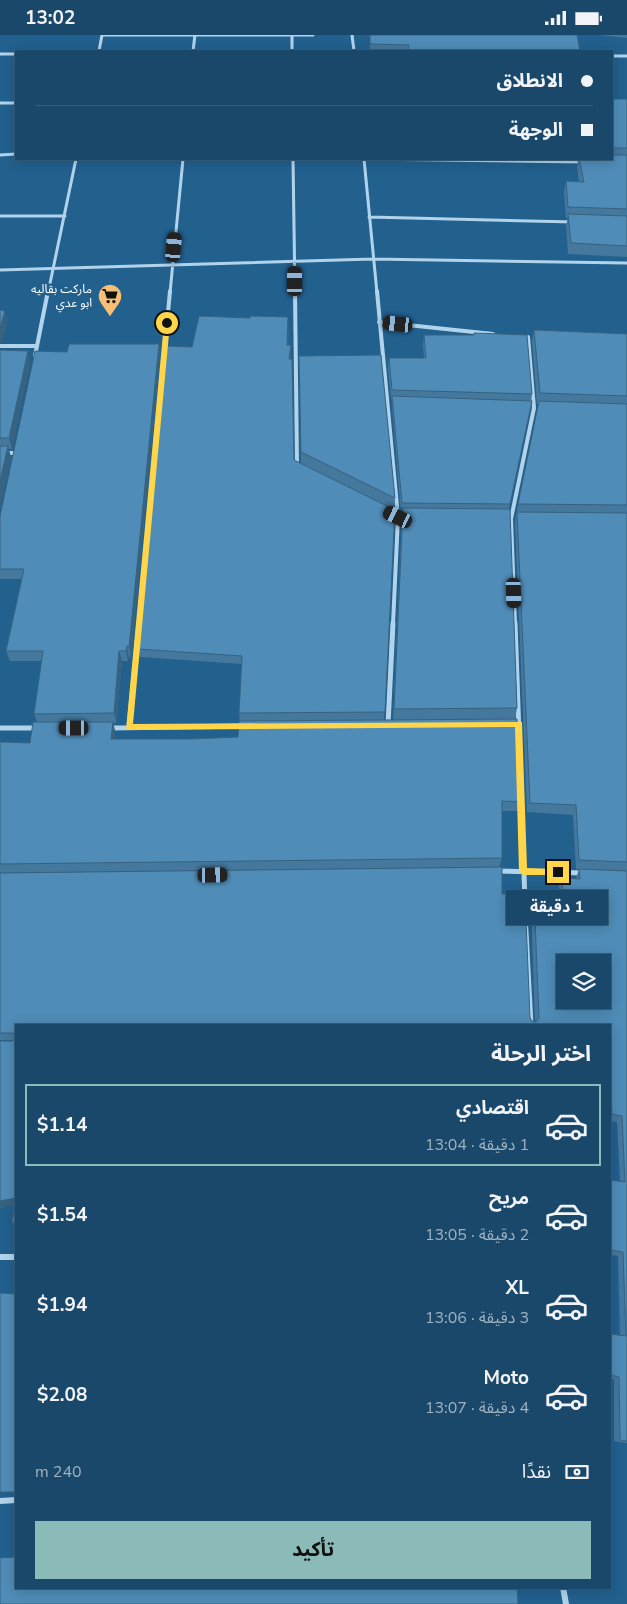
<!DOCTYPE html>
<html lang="ar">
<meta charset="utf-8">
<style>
:root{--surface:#1a486a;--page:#275272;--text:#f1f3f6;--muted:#9fb2c1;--line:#38607e;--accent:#8bbbb9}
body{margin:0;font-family:"Nunito Sans","Noto Sans Arabic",sans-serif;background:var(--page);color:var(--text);direction:rtl;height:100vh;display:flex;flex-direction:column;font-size:19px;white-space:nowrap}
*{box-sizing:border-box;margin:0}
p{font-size:16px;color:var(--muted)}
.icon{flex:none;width:28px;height:28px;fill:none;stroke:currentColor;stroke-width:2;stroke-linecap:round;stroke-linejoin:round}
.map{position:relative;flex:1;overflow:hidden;direction:ltr}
.sheet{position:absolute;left:15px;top:989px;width:596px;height:565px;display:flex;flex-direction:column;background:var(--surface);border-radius:0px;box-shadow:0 2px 12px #0003,0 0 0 1px var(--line);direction:rtl}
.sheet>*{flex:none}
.hud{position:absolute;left:15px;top:15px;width:598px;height:110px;border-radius:0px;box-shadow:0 2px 12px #0003,0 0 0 1px var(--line);direction:rtl;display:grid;align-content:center;height:110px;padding:0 20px;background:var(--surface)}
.tools{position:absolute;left:556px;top:919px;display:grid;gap:10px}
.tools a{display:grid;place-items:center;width:55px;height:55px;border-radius:0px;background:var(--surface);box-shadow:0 2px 12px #0003,0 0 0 1px var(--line);font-size:25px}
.end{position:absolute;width:22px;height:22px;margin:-11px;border:6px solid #ffd54a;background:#111;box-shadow:0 0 0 2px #111}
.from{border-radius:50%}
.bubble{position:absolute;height:35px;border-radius:0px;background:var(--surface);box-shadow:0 2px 12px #0003,0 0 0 1px var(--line);font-size:16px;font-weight:700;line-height:35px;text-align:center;direction:rtl}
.car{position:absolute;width:15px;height:30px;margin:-15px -8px;border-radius:6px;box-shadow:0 0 4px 1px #0007;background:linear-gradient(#222 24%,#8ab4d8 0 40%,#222 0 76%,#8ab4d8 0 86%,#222 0)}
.hud b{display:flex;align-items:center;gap:18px;height:48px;font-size:19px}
.hud b+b{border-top:1px solid var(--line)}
.hud i{width:12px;height:12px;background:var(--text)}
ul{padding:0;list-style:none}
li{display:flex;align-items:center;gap:15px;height:82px;margin:0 10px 8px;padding:0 10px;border:2px solid transparent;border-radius:0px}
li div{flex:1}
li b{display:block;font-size:19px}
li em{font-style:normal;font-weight:700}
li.current{border-color:var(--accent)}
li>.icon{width:45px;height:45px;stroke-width:1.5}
h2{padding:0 20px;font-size:22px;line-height:60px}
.pay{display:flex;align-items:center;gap:12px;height:55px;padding:0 20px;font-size:19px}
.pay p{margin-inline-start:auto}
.primary-button{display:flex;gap:10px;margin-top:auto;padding:10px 20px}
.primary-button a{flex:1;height:58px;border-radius:0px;background:var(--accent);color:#111;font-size:20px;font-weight:700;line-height:58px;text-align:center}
.status{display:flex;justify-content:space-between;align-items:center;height:35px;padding:0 25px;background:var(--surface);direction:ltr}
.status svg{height:14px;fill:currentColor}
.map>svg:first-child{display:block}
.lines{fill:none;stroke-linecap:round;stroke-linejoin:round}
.minor-far3{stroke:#b1d4ec;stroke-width:3}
.minor-far2{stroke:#b1d4ec;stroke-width:4}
.minor-far1{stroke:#b1d4ec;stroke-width:5}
.minor{stroke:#b1d4ec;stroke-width:6}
.wall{fill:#44789d}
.shaded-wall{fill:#376280}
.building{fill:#4f8cb7;stroke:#376280;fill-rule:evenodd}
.route{fill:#ffd54a}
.labels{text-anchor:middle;stroke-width:5;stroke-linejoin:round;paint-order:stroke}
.far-poi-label{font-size:12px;fill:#fff;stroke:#22608e;text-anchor:end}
</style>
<div class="status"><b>13:02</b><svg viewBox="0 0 49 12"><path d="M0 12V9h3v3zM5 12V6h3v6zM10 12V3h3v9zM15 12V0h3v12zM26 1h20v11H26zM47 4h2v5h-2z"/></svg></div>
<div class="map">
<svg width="627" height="1569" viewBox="0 0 627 1569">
<rect width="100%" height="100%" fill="#22608e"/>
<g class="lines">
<path class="minor-far3" d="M102 0H313
M292 0V16
M352 0 354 16
M99 16 102 0
M193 16 195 0
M0 19H16
M611 21H627
M0 68H16
M0 120 16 119
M293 124 295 258
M364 124 377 258
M364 124 584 127
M0 181H65
M369 182 574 187
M0 235 373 224 627 228
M48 258 76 124
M170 258 183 124"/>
<path class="minor-far2" d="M295 256 297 431
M377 256 398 482 393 589
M379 287 493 299
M0 311H37
M35 321 48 256
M0 418H15
M389 477 398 482H407
M139 589 170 256
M515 589 511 484 534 373 528 302"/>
<path class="minor-far1" d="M515 588 525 867
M388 690 393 588
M129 692 139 588
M0 693H39
M110 693 244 691
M495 836 584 838
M525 878 531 990"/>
<path class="minor" d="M0 1222H16
M0 1466 16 1465
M563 1552 566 1569"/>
</g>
<path class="wall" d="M370 0 580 16H406L370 15Z
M599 0H627V3Z
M611 64H627V222L568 219 566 190 568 183H566L564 157 566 146H579L577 132 578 124H611Z
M289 291 288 310 291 320V324L294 425 301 428 299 321 395 463 384 685H393L402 478H401L392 372V364H391L388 333 389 323H424L423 310 424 300H473L474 298 532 359 531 366H532L509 474 517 673 515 684 521 767 518 776H502V823L499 832 0 838V707L30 708 37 687 34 679 42 626H10L6 616 22 544H0V481L67 317 159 309 160 320 131 622H129L128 626H122L116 688H113L115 696V704H191L238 702 240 686 239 678 242 629 140 622 138 614 192 312Z
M534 295 627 299V1408L614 1406V1344H610V1299L620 1300 618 1221 610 1220V1145L620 1146 617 1087 610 1086V990H16V1191L12 1187 15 1169 0 1173V1006H12L14 1005H0V838L502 859 530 983 532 986 535 987 531 868 534 860H559V851L562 843 576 844 579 834H576L573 780 527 777 515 487 516 480 539 369H537L532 306Z
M0 315 30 327 12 414H8L11 422 0 473Z"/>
<path class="shaded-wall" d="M5 276 8 286 2 307 0 308V293Z
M288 282 289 291 287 320V310Z
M159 309 160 320 131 622 129 612Z
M291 310V320L289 334V324Z
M28 316 30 327 12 414 9 403Z
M8 411 11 422 0 473V446Z
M127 611 129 622 128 626 126 616Z
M119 616 122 626 116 688 114 678Z
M113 687 115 696 114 714 111 704Z
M16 1163V1169L0 1173V1166Z"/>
<path class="building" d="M370 0H577L580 16H408L409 10 370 9Z
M611 64H627V113H611Z
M611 120H627V174L568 172 566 146 584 147 579 124H611Z
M568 179 627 181V211L571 208Z
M0 275 5 276 0 293Z
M199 281 250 283V281L288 282 287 310H291L289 324H292L294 425 395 475 385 677 239 678 242 621 138 614 167 311 192 312Z
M534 295 627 299V361L540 358Z
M474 298 527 300 532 359 392 355 389 323H426L424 300H474Z
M69 309H159L129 612 127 611 126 616H119L114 678 34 679 43 616H6L24 534H0V481L35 316 67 317Z
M0 315 28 316 9 403H0Z
M381 320 395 463 301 417 299 321Z
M392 361 532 366 510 469 402 468Z
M539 366 627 369V470L518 469Z
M0 411H8L0 446Z
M403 473 510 474 517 673 394 674Z
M517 477 627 478V827L579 825 576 770 530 768Z
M517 684 521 767 502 766V823L0 829V707L30 708 33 687H113L111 704H191L238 702 239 686Z
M502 832V859L525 860 530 983 532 986 536 987 539 983 534 860H563L562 843 580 844 579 834 627 836V1406L620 1405 619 1342 610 1340V1299L626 1301 623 1217 610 1215V1145L625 1147 622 1081 612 1079 610 1035V990H16V1187H12L16 1163 0 1166V1006H12L16 1004 13 998H0V838ZM565 928H602V965H565Z
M0 1258 16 1259V1457H0Z
M16 1522V1552H517L518 1569H0V1523Z"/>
<path class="route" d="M167 286 170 288 133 689 522 687 527 833 558 834 561 835V840H523L519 836 515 692 126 695 164 288Z"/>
<defs>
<symbol id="supermarket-pin" viewBox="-11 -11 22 30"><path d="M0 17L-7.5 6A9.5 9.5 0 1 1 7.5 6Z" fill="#f7bf74" stroke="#22608e"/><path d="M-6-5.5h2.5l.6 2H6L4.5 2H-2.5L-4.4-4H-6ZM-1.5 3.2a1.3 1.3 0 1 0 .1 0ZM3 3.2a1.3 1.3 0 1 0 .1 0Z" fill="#111"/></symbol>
</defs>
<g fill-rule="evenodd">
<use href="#supermarket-pin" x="96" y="247" width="28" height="38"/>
</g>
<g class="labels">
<g class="far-poi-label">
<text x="92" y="258">ماركت بقاليه<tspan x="92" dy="14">ابو عدي</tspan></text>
</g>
</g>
</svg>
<div class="tools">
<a><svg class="icon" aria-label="layers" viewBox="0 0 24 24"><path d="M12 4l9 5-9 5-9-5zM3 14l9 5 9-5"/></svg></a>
</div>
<i class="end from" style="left:167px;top:288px"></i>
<i class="end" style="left:558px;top:837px"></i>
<div class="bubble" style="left:506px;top:855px;width:102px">1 دقيقة</div>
<i class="car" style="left:174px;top:212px;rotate:5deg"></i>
<i class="car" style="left:295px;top:246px;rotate:0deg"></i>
<i class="car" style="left:398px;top:289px;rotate:276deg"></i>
<i class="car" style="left:398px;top:482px;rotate:296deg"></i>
<i class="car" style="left:514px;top:558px;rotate:178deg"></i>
<i class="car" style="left:74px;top:693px;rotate:270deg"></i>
<i class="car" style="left:213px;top:840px;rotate:89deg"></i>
<div class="hud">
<b><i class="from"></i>الانطلاق</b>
<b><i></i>الوجهة</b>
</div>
<section class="sheet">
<h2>اختر الرحلة</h2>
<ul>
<li class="current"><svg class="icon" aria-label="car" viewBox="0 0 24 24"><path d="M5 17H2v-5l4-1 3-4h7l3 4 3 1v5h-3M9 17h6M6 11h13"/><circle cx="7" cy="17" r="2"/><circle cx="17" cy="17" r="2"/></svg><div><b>اقتصادي</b><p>1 دقيقة · 13:04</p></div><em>$1.14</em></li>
<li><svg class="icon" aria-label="car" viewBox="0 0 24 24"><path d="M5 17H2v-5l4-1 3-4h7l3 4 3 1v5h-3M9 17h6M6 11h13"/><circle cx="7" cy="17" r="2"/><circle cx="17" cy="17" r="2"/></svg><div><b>مريح</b><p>2 دقيقة · 13:05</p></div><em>$1.54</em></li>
<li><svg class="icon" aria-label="car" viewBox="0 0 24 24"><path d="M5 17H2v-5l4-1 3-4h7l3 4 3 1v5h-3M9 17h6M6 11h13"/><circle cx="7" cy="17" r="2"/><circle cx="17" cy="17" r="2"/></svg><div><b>XL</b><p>3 دقيقة · 13:06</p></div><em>$1.94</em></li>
<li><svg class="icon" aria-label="car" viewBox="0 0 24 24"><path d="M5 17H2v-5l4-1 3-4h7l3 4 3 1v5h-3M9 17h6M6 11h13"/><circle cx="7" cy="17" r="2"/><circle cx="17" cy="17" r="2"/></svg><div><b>Moto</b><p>4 دقيقة · 13:07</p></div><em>$2.08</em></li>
</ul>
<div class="pay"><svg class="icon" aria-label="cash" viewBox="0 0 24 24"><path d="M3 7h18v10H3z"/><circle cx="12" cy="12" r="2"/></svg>نقدًا<p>240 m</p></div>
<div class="primary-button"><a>تأكيد</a></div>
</section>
</div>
